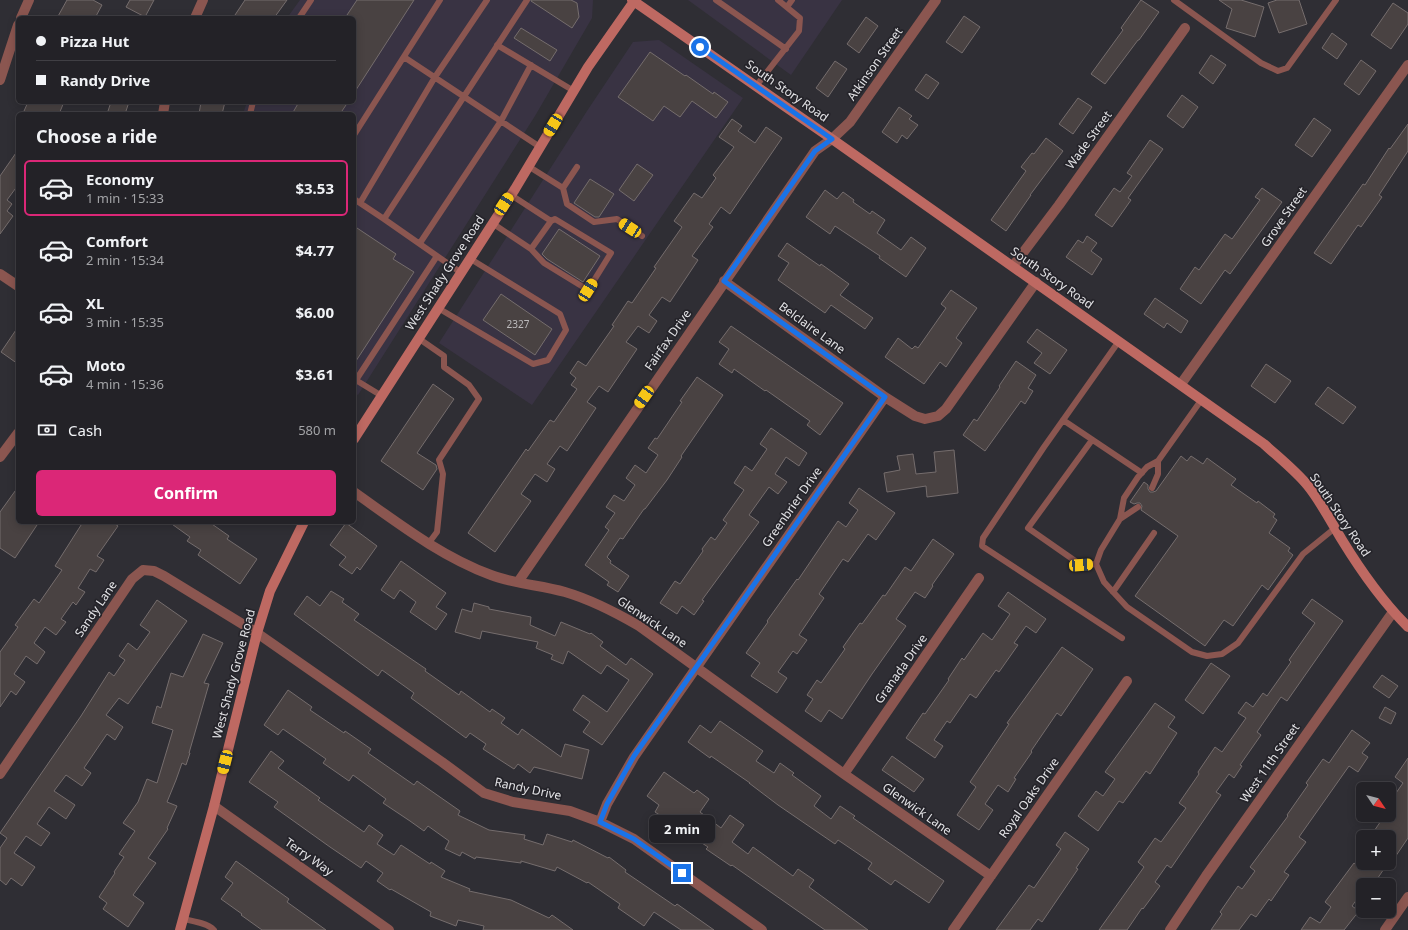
<!DOCTYPE html>
<meta charset="utf-8">
<style>
:root{--surface:#232227;--page:#2b2a2f;--text:#f1f3f6;--muted:#a3a4a7;--line:#403f44;--accent:#db2777}
body{margin:0;font-family:"Noto Sans",sans-serif;background:var(--page);color:var(--text);height:100vh;display:flex;flex-direction:column;font-size:15px;white-space:nowrap}
*{box-sizing:border-box;margin:0}
p{font-size:13px;color:var(--muted)}
.icon{flex:none;width:22px;height:22px;fill:none;stroke:currentColor;stroke-width:2;stroke-linecap:round;stroke-linejoin:round}
.map{position:relative;flex:1;overflow:hidden}
.side{position:absolute;left:16px;top:112px;width:340px;height:412px;display:flex;flex-direction:column;background:var(--surface);border-radius:6px;box-shadow:0 2px 10px #0003,0 0 0 1px var(--line)}
.side>*{flex:none}
.top-card{position:absolute;left:16px;top:16px;width:340px;height:88px;border-radius:6px;box-shadow:0 2px 10px #0003,0 0 0 1px var(--line);display:grid;align-content:center;height:88px;padding:0 20px;background:var(--surface)}
.needle{width:26px;rotate:125deg}
.fabs{position:absolute;left:1356px;top:782px;display:grid;gap:8px}
.fabs a{display:grid;place-items:center;width:40px;height:40px;border-radius:6px;background:var(--surface);box-shadow:0 2px 10px #0003,0 0 0 1px var(--line);font-size:20px}
.end{position:absolute;width:18px;height:18px;margin:-9px;border:5px solid #1a73e8;background:#fff;box-shadow:0 0 0 2px #fff}
.from{border-radius:50%}
.bubble{position:absolute;height:28px;border-radius:6px;background:var(--surface);box-shadow:0 2px 10px #0003,0 0 0 1px var(--line);font-size:13px;font-weight:700;line-height:28px;text-align:center}
.car{position:absolute;width:12px;height:24px;margin:-12px -6px;border-radius:5px;box-shadow:0 0 3px 1px #0007;background:linear-gradient(#f5c518 24%,#345 0 40%,#f5c518 0 76%,#345 0 86%,#f5c518 0)}
.top-card b{display:flex;align-items:center;gap:14px;height:38px;font-size:15px}
.top-card b+b{border-top:1px solid var(--line)}
.top-card i{width:10px;height:10px;background:var(--text)}
ul{padding:0;list-style:none}
li{display:flex;align-items:center;gap:12px;height:56px;margin:0 8px 6px;padding:0 12px;border:2px solid transparent;border-radius:6px}
li div{flex:1}
li b{display:block;font-size:15px}
li em{font-style:normal;font-weight:700}
li.selected{border-color:var(--accent)}
li>.icon{width:36px;height:36px;stroke-width:1.5}
h2{padding:0 20px;font-size:18px;line-height:48px}
.pay{display:flex;align-items:center;gap:10px;height:44px;padding:0 20px;font-size:15px}
.pay p{margin-inline-start:auto}
.primary-button{display:flex;gap:8px;margin-top:auto;padding:8px 20px}
.primary-button a{flex:1;height:46px;border-radius:6px;background:var(--accent);color:#fff;font-size:16px;font-weight:700;line-height:46px;text-align:center}
.map>svg:first-child{display:block}
.commercial{fill:#393343}
.building{fill:#494242;stroke:#756d6d}
.lines{fill:none;stroke-linecap:round;stroke-linejoin:round}
.service{stroke:#8b5650;stroke-width:6}
.minor{stroke:#8b5650;stroke-width:10}
.secondary{stroke:#be6962;stroke-width:10}
.route{stroke:#1a73e8;stroke-width:5}
.labels{text-anchor:middle;stroke-width:3.5;stroke-linejoin:round;paint-order:stroke}
.number-label{font-size:10px;fill:#bcbabc}
.street-label{font-size:12px;fill:#e2e2e5;stroke:#25242a}
</style>
<div class="map">
<svg width="1408" height="930" viewBox="0 0 1408 930">
<rect width="100%" height="100%" fill="#2f2e34"/>
<path class="commercial" d="M300 0H593L592 18 535 116 358 395 354 393V114H243L247 102H354V18H287Z
M688 0H842L791 75Z
M659 40 743 98 532 405 439 343 587 111 633 42Z"/>
<path class="building" d="M67 0H93L102 5 95 18H57Z
M130 0H154L145 17 126 7Z
M245 0H287L274 18H233Z
M357 0H414L354 93V18H345Z
M531 0H571L577 3 579 17 572 28 531 1Z
M1141 0 1159 12 1139 40H1138L1105 84 1091 74 1123 30 1121 28Z
M1219 0H1241L1264 7 1255 37 1226 28 1232 9Z
M1277 0H1299L1307 24 1279 33 1268 3Z
M1393 3 1408 13V24L1391 49 1371 35Z
M964 16 980 27 962 53 946 42Z
M866 17 878 26 859 53 847 44Z
M521 28 557 50 550 61 514 38Z
M1332 33 1347 44 1337 59 1322 48Z
M650 52 685 76 686 75 713 94 714 92 728 102 716 118 692 101 680 117 664 106 653 121 618 97Z
M1211 55 1226 65 1213 84 1199 73Z
M1361 60 1376 71 1359 95 1344 84Z
M835 61 847 69 828 97 816 88Z
M926 74 939 83 928 99 915 90Z
M1182 95 1198 107 1183 128 1167 116Z
M1078 98 1092 107 1073 134 1059 124Z
M28 102H64L59 114H32L24 111Z
M111 102H129L125 114H107Z
M201 102H225L222 114H199Z
M299 102H348L340 114H292Z
M899 107 912 116 909 119 918 125 907 139 902 135 897 143 882 132Z
M1314 118 1331 130 1312 157 1295 145Z
M732 119 742 126 738 131 755 143 766 127 782 138 730 214 721 207 709 224 713 227 692 256 698 260 670 302 662 297 649 315 657 321 649 333 638 326 626 342 637 349 608 392 599 386 587 402 596 408 567 451 560 446 547 464 555 469 547 482 535 474 521 494 531 501 495 552 468 533 526 449 528 451 550 420 554 422 577 389 571 385 576 378 570 373 578 361 586 366 614 326 612 325 628 301 632 303 656 268 654 267 682 227 674 221 694 193 702 198 716 178 713 175 734 147 719 137Z
M1408 124V151L1379 195 1382 197 1361 227 1358 225 1331 264 1314 253 1363 184 1365 185 1389 148 1390 149Z
M1046 138 1063 151 1030 195H1031L1006 231 991 220 1026 171 1021 167 1032 153 1034 154Z
M1150 140 1163 149 1128 198 1131 200 1112 227 1095 215 1114 188 1120 192 1132 176 1127 173Z
M18 150V185L7 200 12 204 7 211 13 216 0 234V176Z
M637 164 653 175 634 201 619 190Z
M590 179 614 194 599 217H595L574 203Z
M1262 188 1282 202 1230 274 1225 270 1201 304 1180 289 1195 267 1199 270 1225 234 1232 239 1260 200 1255 197Z
M825 190 837 199 843 192 854 200 853 202 870 214 872 211 885 220 877 233 901 250 911 237 926 248 906 277 879 258 880 256 835 226 830 234 806 217Z
M354 226 396 254 393 259 414 272 354 364Z
M559 229 600 256 583 282 547 259 542 254Z
M1087 236 1097 243 1091 251 1102 259 1092 275 1066 257 1078 240 1083 243Z
M787 243 820 266 821 264 849 284 840 295 873 318 865 329 831 305 825 313 778 280 789 263 778 256Z
M951 290 977 308 956 338 962 343 946 367 940 362 924 384 885 357 898 338 912 349 915 346 918 348 946 308 941 304Z
M501 294 552 329 535 355 483 320Z
M1155 298 1188 321 1181 333 1167 323 1164 328 1144 314Z
M731 326 843 403 820 435 807 425 810 421 766 390 765 391 734 369 732 373 719 364 729 349 719 342Z
M18 327V364L1 352Z
M1037 329 1067 350 1050 374 1034 363 1042 353 1027 342Z
M1016 361 1036 375 1028 388 1033 391 1025 404 1021 401 985 451 963 435 974 419 977 421 1000 387 999 386Z
M1266 364 1291 381 1275 403 1251 386Z
M697 377 723 395 681 456 682 457 667 480 645 509H644L623 539 620 538 607 557 611 561 610 563 629 576 618 592 607 585 609 582 585 565 609 530 605 527 615 513 606 507 614 495 624 501 635 485 626 478 635 465 646 473 658 455 648 448 655 438 657 439 682 402 680 401Z
M433 384 454 399 417 453 436 465 437 469 423 490 381 461Z
M1328 387 1356 407 1343 424 1315 404Z
M771 428 807 453 799 466 786 457 775 474 787 482 778 494 769 487 749 515 759 522 702 600 704 601 694 615 682 606 677 614 660 603 675 581 680 584 703 551 702 549 711 537 715 540 727 523 723 520 744 490 734 483 745 466 752 471 767 449 760 444Z
M954 450 958 493 927 497 926 486 887 492 884 473 900 470 897 456 913 454 916 474 936 472 934 452Z
M1181 456 1187 461 1191 456 1203 464 1207 458 1236 479 1231 485 1257 503 1258 501 1275 514 1273 517 1277 520 1269 533 1290 548 1288 551 1293 555 1268 590 1262 585 1233 626 1224 620 1205 646 1135 596 1178 536 1141 510 1142 506 1140 503H1137L1134 504 1130 502 1144 482 1148 485V489L1150 492H1153L1156 491Z
M18 487V522H39L15 558 0 548V512Z
M859 488 895 513 876 540 868 534 848 562 843 559 819 594 824 598 799 635 807 640 797 654 793 651 778 672 787 678 777 693 751 676 760 663 746 653 768 622 767 621 797 579 798 580 838 521 846 527 858 510 849 503Z
M83 522H112L118 526 97 556 104 560 96 572 90 569 78 588 85 592 76 605 73 602 61 619 66 622 56 635 45 627 34 643 45 652 37 664 26 656 14 674 25 682 16 695 11 691 0 707V652L18 627 15 625 34 599 39 603 62 570 55 566Z
M169 522H209L229 536 227 539 257 559 240 584 198 555 201 550 187 541 190 537Z
M346 523 377 546 360 570 357 567 352 574 339 565 346 557 330 545Z
M933 539 954 554 932 585 933 586 925 598 915 592 896 619 906 626 872 674 842 719 829 710 821 722 805 711 813 699 807 695 817 680 821 683 845 649 843 647 860 623 862 624 883 595 885 596 905 567 911 571Z
M401 561 446 593 436 607 447 614 436 630 410 612 416 602 400 590 394 599 381 590Z
M331 591 344 599 342 602 359 614 354 620 426 669 425 671 459 695 461 691 490 712 492 709 505 718 501 723 518 735 522 729 561 757 565 744 589 750 582 779 534 767 530 773 518 764 514 769 483 749 486 744 470 733 466 738 411 698 414 693 382 670 378 676 294 614 307 596 320 606Z
M1008 592 1046 619 1036 633 1026 626 1014 643 1018 645 999 672 996 670 976 698 970 694 950 723 947 721 934 740 943 746 935 758 906 738 923 713 925 714 949 680 948 679 962 658 964 660 983 633 992 640 1010 614 998 606Z
M1312 599 1343 621 1287 701 1281 697 1257 732 1261 735 1240 765 1242 766 1234 778 1229 774 1216 792 1221 795 1171 868 1167 865 1155 882 1160 886 1143 909 1142 908 1127 930H1099L1144 867 1138 862 1155 838 1161 842 1186 808 1179 803 1199 774 1198 772 1215 747 1222 752 1246 718 1238 713 1246 702 1253 707 1263 693 1267 696 1291 662 1289 660 1315 623 1302 613Z
M157 600 187 621 128 704 119 698 106 715 123 727 115 740 107 734 84 768 91 773 82 786 66 775 54 791 75 805 66 819 49 807 37 824 50 833 41 846 26 836 14 853 35 867 22 886 11 878 6 885 0 880V848L7 838 0 833 81 716 109 672 114 676 125 660 119 656 128 643 137 650 150 632 140 625Z
M474 603 489 607V609L531 617 530 625 555 636 561 622 590 634 591 633 603 642 600 646 626 665 631 658 653 674 602 745 583 732 590 722 573 710 583 695 607 712 629 680 607 665 601 674 568 651 563 664 551 659 553 655 536 648 538 642 482 631 480 639 455 632 462 609 472 612Z
M203 634 223 643 204 683 209 684 189 753H190L186 765 182 763 176 780 167 802 177 806 167 828 168 829 148 858 156 863 133 895 144 903 128 927 103 909 107 903 99 897 115 873 114 872 124 857 119 854 135 831 123 823 138 802 147 779 157 783 173 730 152 723 157 706 161 708 171 673 183 677Z
M1062 647 1093 669 1061 716 1057 713 1031 751 1032 752 1014 778 1016 779 1008 792 998 785 985 804 993 810 979 830 957 815 976 787 970 782 1009 724 1007 723Z
M1211 663 1230 676 1203 714 1185 700Z
M1382 675 1398 686 1389 698 1373 687Z
M288 690 312 707 310 710 344 733 345 731 371 749 368 753 414 785 417 781 460 811 458 815 489 830 525 835 524 839 543 845 547 834 572 842 573 840 608 858 609 857 626 870 625 872 675 906 677 904 714 930H681L654 912 644 926 618 908 620 904 588 882 587 883 557 867 555 871 521 861V863L476 857 475 859 462 852 460 856 445 849 449 841 428 826 424 831 410 821 383 803 386 799 353 775 349 781 323 763 326 759 283 729 278 735 264 725Z
M1155 703 1175 717 1168 727 1177 733 1150 774 1146 771 1123 803 1119 801 1098 831 1078 816 1096 791 1103 796 1115 779 1105 772Z
M1385 707 1396 713 1391 724 1379 718Z
M720 721 763 751 756 761 774 773 780 763 794 773 792 775 821 796 814 806 831 819 840 806 855 816 853 818 944 881 929 903 895 880 891 885 868 869 872 863 838 840 835 844 778 805 749 783H750L711 756 710 758 688 742 700 725 711 733Z
M1352 730 1370 743 1362 753 1368 757 1358 772 1349 766 1299 837 1306 842 1284 872 1289 875 1271 901 1269 899 1256 917 1251 914 1239 930H1211L1222 914 1220 912 1238 886 1242 889 1255 871 1250 867 1288 816 1287 815 1308 785 1306 783 1323 759 1329 763Z
M271 751 284 761 278 768 320 798 318 800 364 832 369 825 383 835 377 844 394 855 401 845 430 864 431 862 445 871 441 877 470 889 469 891 511 900 549 918 552 915 573 930H483L484 926 458 920 456 926 430 916 431 912 391 889 390 890 377 881 383 873 366 861 361 868 330 847 274 807 278 802 249 782Z
M892 756 924 779 914 792 882 770Z
M1408 758V838L1389 866V837H1370L1385 815H1389V803L1403 783 1395 777Z
M664 772 694 793 697 790 709 799 700 812 721 828 730 815 744 825 732 842 748 854 753 847 793 876 798 869 814 880 809 887 868 930H825L732 865 731 866 706 849 708 847 655 812 659 805 647 796Z
M1065 832 1089 849 1076 868 1078 869 1042 922 1038 919 1030 930H996L1029 885 1034 888 1061 849 1056 845Z
M236 861 289 899 287 902 326 930H262L241 915 242 914 221 899 233 883 225 877Z
M1354 863 1358 866 1360 863H1388L1373 885H1363V891L1352 906 1359 911 1344 930H1301L1310 917 1320 923 1331 907 1325 902Z"/>
<g class="lines">
<path class="service" d="M716 0 786 49
M1174 0 1261 63 1278 71 1287 68 1336 0
M787 7 792 0
M299 18 311 0
M497 45 574 91
M404 57 540 147
M756 86 799 31 800 18 778 0
M250 114 253 102
M354 135 440 0
M528 166 563 188 577 167
M563 188 567 204 594 222 617 219 642 236
M511 195 551 221
M354 199 384 219
M360 203 435 77 487 0
M492 223 531 249 544 263 588 290 611 253 555 219 551 221 531 249
M420 243 501 121 531 65
M460 272 384 219 527 0
M438 308 533 364 548 360 566 330 560 314 469 258
M418 338 444 356V367L469 385 479 399 439 460 443 474 437 532 428 544
M1119 341 1044 447 983 538 982 546 1122 638
M354 379 382 396
M356 380 437 256
M1202 399 1158 461 1147 467 1138 477 1124 498 1120 519 1101 550 1096 564 1104 582 1127 607 1192 652 1207 656 1222 654 1238 643 1303 554 1335 528
M1063 420 1142 473
M1092 440 1028 528 1081 565 1096 564
M1152 488 1158 474V461
M1120 519 1138 507
M1113 592 1154 533
M183 919C193 921 207 923 214 930"/>
<path class="minor" d="M21 18 29 0
M195 18 203 0
M0 80 18 25
M163 114 165 102
M1013 266 1059 205 1185 28
M0 274 18 286
M724 281 885 397 915 416 925 419 938 416 946 409 1036 282
M1181 384 1408 65
M0 457 18 433
M354 492C398 523 440 556 491 575 514 584 541 585 565 592 592 600 615 612 639 626L844 774 991 876
M518 582 815 151 832 139 850 122 936 0
M0 774 132 579 143 570 154 571 164 576 257 633 442 762 484 793 513 802 570 811 600 822 634 839 762 930
M844 774 979 578
M214 806 389 930
M600 822 607 804 634 757 885 397
M953 930 1127 681
M1170 930 1206 876 1393 612
M1385 930 1408 897"/>
<path class="secondary" d="M632 0 832 139 1264 444C1277 456 1297 472 1308 486 1321 502 1331 522 1342 540 1361 571 1382 601 1408 627
M354 439 515 189 588 67 635 0
M180 930 214 806 257 633 270 591 304 522"/>
</g>
<g class="lines">
<path class="route" d="M682 873 634 839 600 822 607 804 634 756 885 397 724 281 815 151 832 139 700 47"/>
</g>
<g class="labels">
<g class="number-label">
<text x="518" y="328">2327</text>
</g>
<g class="street-label">
<text transform="translate(875 64) rotate(-55)" y="4">Atkinson Street</text>
<text transform="translate(787 91) rotate(35)" y="4">South Story Road</text>
<text transform="translate(1089 140) rotate(-54)" y="4">Wade Street</text>
<text transform="translate(1284 217) rotate(-55)" y="4">Grove Street</text>
<text transform="translate(445 273) rotate(-57)" y="4">West Shady Grove Road</text>
<text transform="translate(1052 278) rotate(35)" y="4">South Story Road</text>
<text transform="translate(812 328) rotate(36)" y="4">Belclaire Lane</text>
<text transform="translate(668 340) rotate(-55)" y="4">Fairfax Drive</text>
<text transform="translate(792 507) rotate(-55)" y="4">Greenbrier Drive</text>
<text transform="translate(1340 515) rotate(56)" y="4">South Story Road</text>
<text transform="translate(96 609) rotate(-56)" y="4">Sandy Lane</text>
<text transform="translate(652 622) rotate(34)" y="4">Glenwick Lane</text>
<text transform="translate(901 669) rotate(-55)" y="4">Granada Drive</text>
<text transform="translate(234 674) rotate(-75)" y="4">West Shady Grove Road</text>
<text transform="translate(1270 763) rotate(-55)" y="4">West 11th Street</text>
<text transform="translate(528 789) rotate(12)" y="4">Randy Drive</text>
<text transform="translate(1029 798) rotate(-55)" y="4">Royal Oaks Drive</text>
<text transform="translate(917 809) rotate(35)" y="4">Glenwick Lane</text>
<text transform="translate(309 857) rotate(35)" y="4">Terry Way</text>
</g>
</g>
</svg>
<div class="fabs">
<a><svg class="needle" viewBox="-14 -14 28 28"><path d="M0-13l5 13h-10z" fill="#e53935"/><path d="M0 13l5-13h-10z" fill="#a3a4a7"/></svg></a>
<a>+</a>
<a>−</a>
</div>
<i class="end from" style="left:700px;top:47px"></i>
<i class="end" style="left:682px;top:873px"></i>
<div class="bubble" style="left:649px;top:815px;width:66px">2 min</div>
<i class="car" style="left:553px;top:125px;rotate:211deg"></i>
<i class="car" style="left:504px;top:204px;rotate:33deg"></i>
<i class="car" style="left:630px;top:228px;rotate:303deg"></i>
<i class="car" style="left:588px;top:290px;rotate:32deg"></i>
<i class="car" style="left:644px;top:397px;rotate:215deg"></i>
<i class="car" style="left:1081px;top:565px;rotate:86deg"></i>
<i class="car" style="left:225px;top:762px;rotate:194deg"></i>
<div class="top-card">
<b><i class="from"></i>Pizza Hut</b>
<b><i></i>Randy Drive</b>
</div>
<section class="side">
<h2>Choose a ride</h2>
<ul>
<li class="selected"><svg class="icon" aria-label="car" viewBox="0 0 24 24"><path d="M5 17H2v-5l4-1 3-4h7l3 4 3 1v5h-3M9 17h6M6 11h13"/><circle cx="7" cy="17" r="2"/><circle cx="17" cy="17" r="2"/></svg><div><b>Economy</b><p>1 min · 15:33</p></div><em>$3.53</em></li>
<li><svg class="icon" aria-label="car" viewBox="0 0 24 24"><path d="M5 17H2v-5l4-1 3-4h7l3 4 3 1v5h-3M9 17h6M6 11h13"/><circle cx="7" cy="17" r="2"/><circle cx="17" cy="17" r="2"/></svg><div><b>Comfort</b><p>2 min · 15:34</p></div><em>$4.77</em></li>
<li><svg class="icon" aria-label="car" viewBox="0 0 24 24"><path d="M5 17H2v-5l4-1 3-4h7l3 4 3 1v5h-3M9 17h6M6 11h13"/><circle cx="7" cy="17" r="2"/><circle cx="17" cy="17" r="2"/></svg><div><b>XL</b><p>3 min · 15:35</p></div><em>$6.00</em></li>
<li><svg class="icon" aria-label="car" viewBox="0 0 24 24"><path d="M5 17H2v-5l4-1 3-4h7l3 4 3 1v5h-3M9 17h6M6 11h13"/><circle cx="7" cy="17" r="2"/><circle cx="17" cy="17" r="2"/></svg><div><b>Moto</b><p>4 min · 15:36</p></div><em>$3.61</em></li>
</ul>
<div class="pay"><svg class="icon" aria-label="cash" viewBox="0 0 24 24"><path d="M3 7h18v10H3z"/><circle cx="12" cy="12" r="2"/></svg>Cash<p>580 m</p></div>
<div class="primary-button"><a>Confirm</a></div>
</section>
</div>
